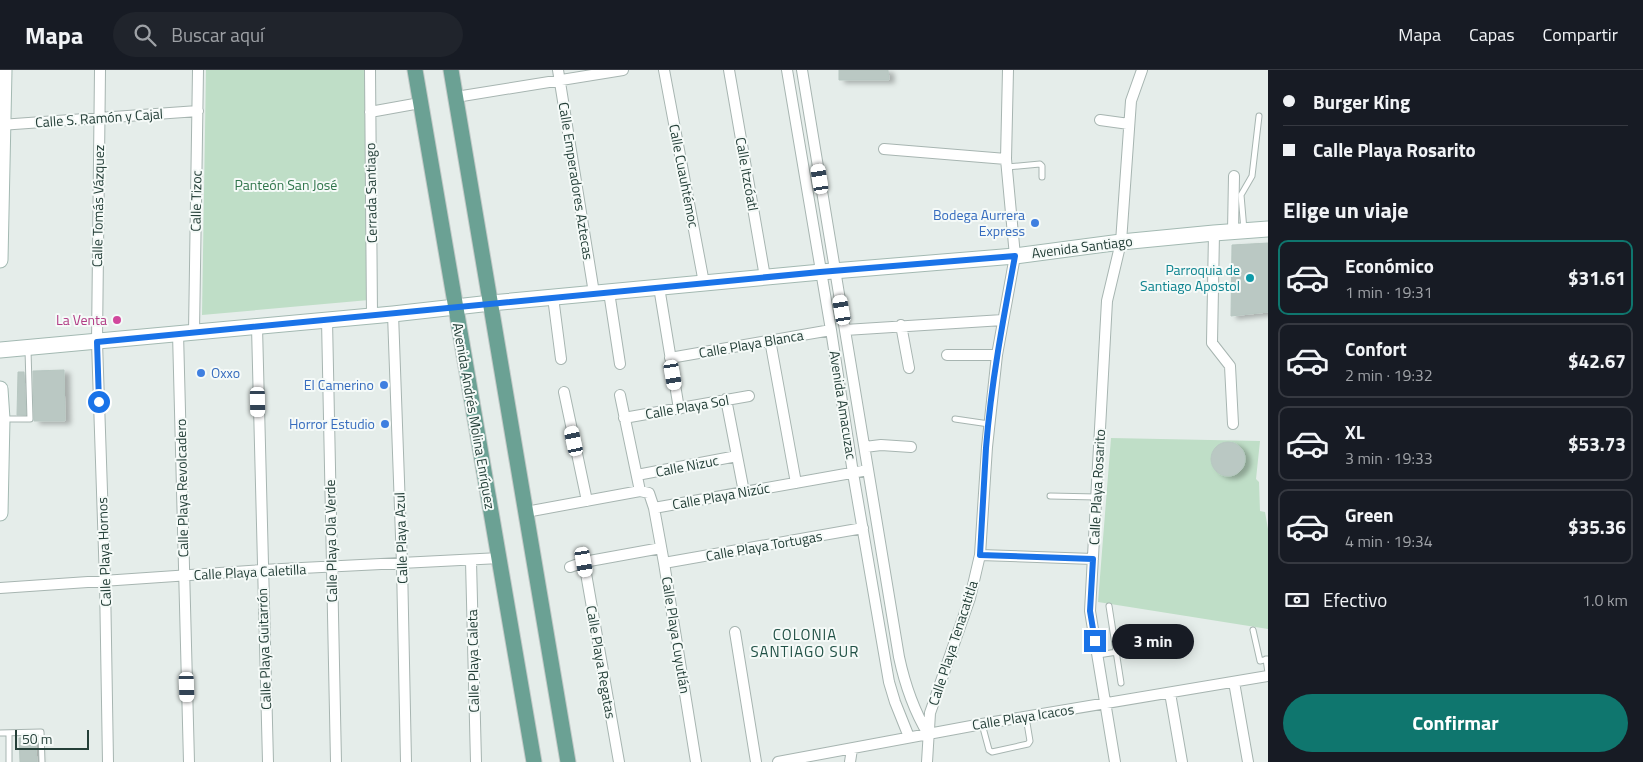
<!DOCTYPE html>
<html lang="es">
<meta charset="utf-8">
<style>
:root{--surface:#171b24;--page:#20242c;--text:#f1f3f6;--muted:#9ea1a6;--line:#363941;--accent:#0f766e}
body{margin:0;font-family:"Titillium Web",sans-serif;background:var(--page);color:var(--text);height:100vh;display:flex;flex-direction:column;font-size:19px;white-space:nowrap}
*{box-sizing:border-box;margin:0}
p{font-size:16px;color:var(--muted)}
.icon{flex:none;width:28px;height:28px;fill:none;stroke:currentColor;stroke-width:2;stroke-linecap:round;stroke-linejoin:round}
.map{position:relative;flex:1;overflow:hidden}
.sheet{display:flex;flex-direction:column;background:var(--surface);width:375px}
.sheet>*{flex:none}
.guide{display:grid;align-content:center;height:110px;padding:0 15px;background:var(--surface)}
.scale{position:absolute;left:15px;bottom:12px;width:74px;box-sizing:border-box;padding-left:5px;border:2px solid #243f38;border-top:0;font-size:14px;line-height:18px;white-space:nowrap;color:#243f38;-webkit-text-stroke:4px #f5faf8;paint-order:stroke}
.end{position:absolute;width:22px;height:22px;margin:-11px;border:6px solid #1a73e8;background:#fff;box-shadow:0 0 0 2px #fff}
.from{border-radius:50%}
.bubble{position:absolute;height:35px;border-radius:18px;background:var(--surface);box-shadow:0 2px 12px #0003;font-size:16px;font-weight:700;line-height:35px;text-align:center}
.car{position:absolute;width:15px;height:30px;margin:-15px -8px;border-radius:6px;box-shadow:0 0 4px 1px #0007;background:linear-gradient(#fff 24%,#345 0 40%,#fff 0 76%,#345 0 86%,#fff 0)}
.guide b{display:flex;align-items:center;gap:18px;height:48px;font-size:19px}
.guide b+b{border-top:1px solid var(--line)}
.guide i{width:12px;height:12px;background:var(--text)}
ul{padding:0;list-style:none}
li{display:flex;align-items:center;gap:15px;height:75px;margin:0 10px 8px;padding:0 5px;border:2px solid var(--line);border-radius:10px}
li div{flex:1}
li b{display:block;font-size:19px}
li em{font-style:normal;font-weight:700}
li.on{border-color:var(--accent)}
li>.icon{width:45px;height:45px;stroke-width:1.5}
h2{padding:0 15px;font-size:22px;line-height:60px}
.pay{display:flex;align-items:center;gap:12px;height:55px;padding:0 15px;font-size:19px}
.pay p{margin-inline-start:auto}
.action{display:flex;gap:10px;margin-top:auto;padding:10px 15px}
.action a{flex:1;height:58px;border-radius:30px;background:var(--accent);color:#fff;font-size:20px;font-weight:700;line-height:58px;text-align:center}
header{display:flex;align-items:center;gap:30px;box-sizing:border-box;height:70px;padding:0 25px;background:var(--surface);border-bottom:1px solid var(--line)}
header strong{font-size:24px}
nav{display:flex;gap:28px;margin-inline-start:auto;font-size:18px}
.search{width:350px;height:45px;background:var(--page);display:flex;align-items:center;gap:12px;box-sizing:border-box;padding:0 18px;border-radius:28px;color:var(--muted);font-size:19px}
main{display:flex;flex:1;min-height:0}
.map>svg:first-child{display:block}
.green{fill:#bfdec7}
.building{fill:#bac8c3;stroke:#b7c7c1;filter:url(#shadow)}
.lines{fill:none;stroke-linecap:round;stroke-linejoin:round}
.lane-casing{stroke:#a7b5b1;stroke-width:7}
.street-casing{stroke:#a7b5b1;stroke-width:12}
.secondary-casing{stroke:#a3b9b2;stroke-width:17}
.primary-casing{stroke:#c2c9c7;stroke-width:17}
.lane{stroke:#fff;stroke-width:5}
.street{stroke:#fff;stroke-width:10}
.secondary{stroke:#fff;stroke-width:15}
.primary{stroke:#6ba194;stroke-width:15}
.route{stroke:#1a73e8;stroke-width:6}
.shop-dot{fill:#3f7fe0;stroke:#f5faf8;stroke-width:2}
.culture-dot{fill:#0f9aa8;stroke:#f5faf8;stroke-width:2}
.hotel-dot{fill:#d1479c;stroke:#f5faf8;stroke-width:2}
.labels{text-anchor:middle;stroke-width:4;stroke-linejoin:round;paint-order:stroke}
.street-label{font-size:14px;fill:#243f38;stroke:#f5faf8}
.park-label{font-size:14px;fill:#30754b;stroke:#f5faf8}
.shop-label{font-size:14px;fill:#366cbe;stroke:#f5faf8;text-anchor:end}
.culture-label{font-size:14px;fill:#0d838f;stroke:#f5faf8;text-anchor:end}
.hotel-label{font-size:14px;fill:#b23c85;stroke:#f5faf8;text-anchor:end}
.neighbourhood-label{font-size:15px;letter-spacing:1px;fill:#215146;stroke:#f5faf8}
</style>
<header>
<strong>Mapa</strong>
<div class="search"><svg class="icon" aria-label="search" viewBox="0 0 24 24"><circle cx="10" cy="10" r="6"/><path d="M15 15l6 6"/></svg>Buscar aquí</div>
<nav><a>Mapa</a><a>Capas</a><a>Compartir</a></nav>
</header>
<main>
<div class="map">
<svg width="1268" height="692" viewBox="0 0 1268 692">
<defs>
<filter id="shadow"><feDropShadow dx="5.5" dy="3" stdDeviation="2.5" flood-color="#0004"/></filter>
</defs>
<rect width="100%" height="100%" fill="#e5edea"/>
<path class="green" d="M206 0H368L369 230 202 245Z
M1111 368 1260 371 1256 409 1259 412 1260 441 1265 442 1268 459V559L1098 532Z"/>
<path class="building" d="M839 0H888L889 10H839Z
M1268 173V242L1231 246 1232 175Z
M64 300 65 351H34L33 301Z
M18 302H24L26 345H17Z
M1211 389a17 17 0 1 1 34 0a17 17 0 1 1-34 0Z
M35 667 37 692H20L19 668Z"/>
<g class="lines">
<defs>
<path id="lane" d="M1007 97 1040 94 1042 96V107
M1244 160 1241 125 1252 106 1259 46
M5 349H30L28 280
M955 349 989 354
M1050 426 1097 427
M1109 536 1121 613
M1253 560 1260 591 1268 589
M1098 585 1117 582
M1266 589 1268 603
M982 654 989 680 992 682 1028 674 1030 671 1026 647
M0 663 41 662 42 692
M9 663V692"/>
<path id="street" d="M100 0 97 272 105 511 108 692
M370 0 372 246
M558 0 594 223
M664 0 704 213
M729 0 765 207
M787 0 831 260 853 403 889 612 895 632 909 667
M802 0 899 587C905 615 913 639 928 664
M456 27 623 0
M370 42 420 33
M1100 50 1129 54
M0 55 198 41
M884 79 1006 89
M1233 161 1234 106
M1214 163 1212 273 1230 296 1233 354
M659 217 679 339
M609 222 620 294
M553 227 561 289
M393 244 402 494 406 692
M327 250 336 692
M901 255 909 298
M257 257 268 692
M845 260 1003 250
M194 262 198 0
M178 263 189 692
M770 270 796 413
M947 285H997
M670 288 831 260
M564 322 587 431
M620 325 640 421
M726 329 744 422
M624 348 749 326
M865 377 881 375 911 377
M637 405 737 386
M654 438 868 400
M526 442 640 421 649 423 654 438 664 493 696 692
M980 485 1093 489
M471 491 476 692
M584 492 619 692
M664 493 863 458
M570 497 584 492 661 478
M0 518 262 500 500 488
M735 562 756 692
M1234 612 1248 692
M1170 623 1182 692
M778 692 982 654 1268 606
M850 692 852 679
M927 692 930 643 970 528 980 485 987 377 997 285 1015 186 1006 89 1008 0
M1115 692 1090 541 1107 231 1121 172 1131 31 1142 0"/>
<path id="secondary" d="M0 190 4 0
M0 280 393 244 491 233 821 202 1015 186 1121 172 1214 163 1268 159
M0 319 2 349 0 443"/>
<path id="primary" d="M415 0C453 231 496 461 534 692
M451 0 568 692"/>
</defs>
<use href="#lane" class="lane-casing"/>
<use href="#street" class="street-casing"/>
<use href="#secondary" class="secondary-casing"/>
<use href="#primary" class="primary-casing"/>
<use href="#lane" class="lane"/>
<use href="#street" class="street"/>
<use href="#secondary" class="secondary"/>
<use href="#primary" class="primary"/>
</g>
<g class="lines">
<path class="route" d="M99 332 97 272 820 202 1015 186C1003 250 991 314 986 378 984 414 982 449 980 485L1093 489 1090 541 1095 571"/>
</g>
<g class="shop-dot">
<circle cx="1035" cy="153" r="5"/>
<circle cx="201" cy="303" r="5"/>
<circle cx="384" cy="315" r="5"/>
<circle cx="385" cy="354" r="5"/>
</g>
<circle class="culture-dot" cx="1250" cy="208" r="5"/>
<circle class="hotel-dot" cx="117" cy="250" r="5"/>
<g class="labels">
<g class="street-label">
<text transform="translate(99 48) rotate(-4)" y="5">Calle S. Ramón y Cajal</text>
<text transform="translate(747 104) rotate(80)" y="5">Calle Itzcóatl</text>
<text transform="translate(684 106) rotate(79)" y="5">Calle Cuauhtémoc</text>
<text transform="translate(576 111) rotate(81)" y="5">Calle Emperadores Aztecas</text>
<text transform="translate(371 123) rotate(-91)" y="5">Cerrada Santiago</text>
<text transform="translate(196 131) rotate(-89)" y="5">Calle Tizoc</text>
<text transform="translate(98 136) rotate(-89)" y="5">Calle Tomás Vázquez</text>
<text transform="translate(1082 177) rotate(-7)" y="5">Avenida Santiago</text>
<text transform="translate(751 274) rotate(-10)" y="5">Calle Playa Blanca</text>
<text transform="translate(843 335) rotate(81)" y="5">Avenida Amacuzac</text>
<text transform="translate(687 337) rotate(-10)" y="5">Calle Playa Sol</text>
<text transform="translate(474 346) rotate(80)" y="5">Avenida Andrés Molina Enríquez</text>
<text transform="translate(687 396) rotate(-11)" y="5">Calle Nizuc</text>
<text transform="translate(1097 417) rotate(-87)" y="5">Calle Playa Rosarito</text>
<text transform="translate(182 418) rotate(-91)" y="5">Calle Playa Revolcadero</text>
<text transform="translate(721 426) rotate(-10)" y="5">Calle Playa Nizúc</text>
<text transform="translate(401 468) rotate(-92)" y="5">Calle Playa Azul</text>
<text transform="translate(331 471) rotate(-91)" y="5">Calle Playa Ola Verde</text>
<text transform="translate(764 476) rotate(-10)" y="5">Calle Playa Tortugas</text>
<text transform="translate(104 482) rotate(-92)" y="5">Calle Playa Hornos</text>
<text transform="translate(250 502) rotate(-3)" y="5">Calle Playa Caletilla</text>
<text transform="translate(676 565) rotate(81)" y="5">Calle Playa Cuyutlán</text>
<text transform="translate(953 573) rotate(-72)" y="5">Calle Playa Tenacatitla</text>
<text transform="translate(264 579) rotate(-92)" y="5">Calle Playa Guitarrón</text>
<text transform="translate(473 591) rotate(-91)" y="5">Calle Playa Caleta</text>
<text transform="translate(601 592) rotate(80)" y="5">Calle Playa Regatas</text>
<text transform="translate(1023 647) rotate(-9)" y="5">Calle Playa Icacos</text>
</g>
<g class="park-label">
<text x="286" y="120">Panteón San José</text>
</g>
<g class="shop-label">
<text x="1025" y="150">Bodega Aurrera<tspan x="1025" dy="16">Express</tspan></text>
<text x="211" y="308" text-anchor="start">Oxxo</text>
<text x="374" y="320">El Camerino</text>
<text x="375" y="359">Horror Estudio</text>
</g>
<g class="culture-label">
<text x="1240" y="205">Parroquia de<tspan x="1240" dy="16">Santiago Apostol</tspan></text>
</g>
<g class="hotel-label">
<text x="107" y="255">La Venta</text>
</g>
<g class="neighbourhood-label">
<text x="805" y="570">COLONIA<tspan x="805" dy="17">SANTIAGO SUR</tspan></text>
</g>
</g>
</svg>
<div class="scale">50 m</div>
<i class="end from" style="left:99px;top:332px"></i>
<i class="end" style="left:1095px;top:571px"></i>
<div class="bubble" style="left:1112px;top:554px;width:82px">3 min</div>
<i class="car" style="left:820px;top:109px;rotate:351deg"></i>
<i class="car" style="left:842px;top:240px;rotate:350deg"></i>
<i class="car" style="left:673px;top:305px;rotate:170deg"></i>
<i class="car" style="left:258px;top:332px;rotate:179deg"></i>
<i class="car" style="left:574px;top:371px;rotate:348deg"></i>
<i class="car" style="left:584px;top:492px;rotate:170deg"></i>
<i class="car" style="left:187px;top:617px;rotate:178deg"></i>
</div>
<section class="sheet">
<div class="guide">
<b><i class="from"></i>Burger King</b>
<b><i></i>Calle Playa Rosarito</b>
</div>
<h2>Elige un viaje</h2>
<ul>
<li class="on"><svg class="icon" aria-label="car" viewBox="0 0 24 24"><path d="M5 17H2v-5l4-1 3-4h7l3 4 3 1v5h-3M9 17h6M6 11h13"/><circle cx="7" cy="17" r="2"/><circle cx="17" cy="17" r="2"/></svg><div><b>Económico</b><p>1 min · 19:31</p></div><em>$31.61</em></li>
<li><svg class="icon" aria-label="car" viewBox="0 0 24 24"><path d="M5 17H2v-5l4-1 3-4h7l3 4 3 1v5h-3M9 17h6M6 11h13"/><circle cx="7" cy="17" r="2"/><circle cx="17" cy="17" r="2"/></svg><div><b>Confort</b><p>2 min · 19:32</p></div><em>$42.67</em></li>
<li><svg class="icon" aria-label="car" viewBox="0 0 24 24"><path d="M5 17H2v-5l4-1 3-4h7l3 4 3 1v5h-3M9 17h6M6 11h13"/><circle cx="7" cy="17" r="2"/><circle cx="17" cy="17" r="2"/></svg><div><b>XL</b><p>3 min · 19:33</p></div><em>$53.73</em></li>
<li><svg class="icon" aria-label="car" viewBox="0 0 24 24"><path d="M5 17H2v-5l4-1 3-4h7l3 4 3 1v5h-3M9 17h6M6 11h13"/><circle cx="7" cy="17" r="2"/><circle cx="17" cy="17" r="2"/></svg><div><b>Green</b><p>4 min · 19:34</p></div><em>$35.36</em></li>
</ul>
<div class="pay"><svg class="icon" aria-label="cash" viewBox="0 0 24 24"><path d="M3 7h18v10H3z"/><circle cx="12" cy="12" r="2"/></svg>Efectivo<p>1.0 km</p></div>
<div class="action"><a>Confirmar</a></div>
</section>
</main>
